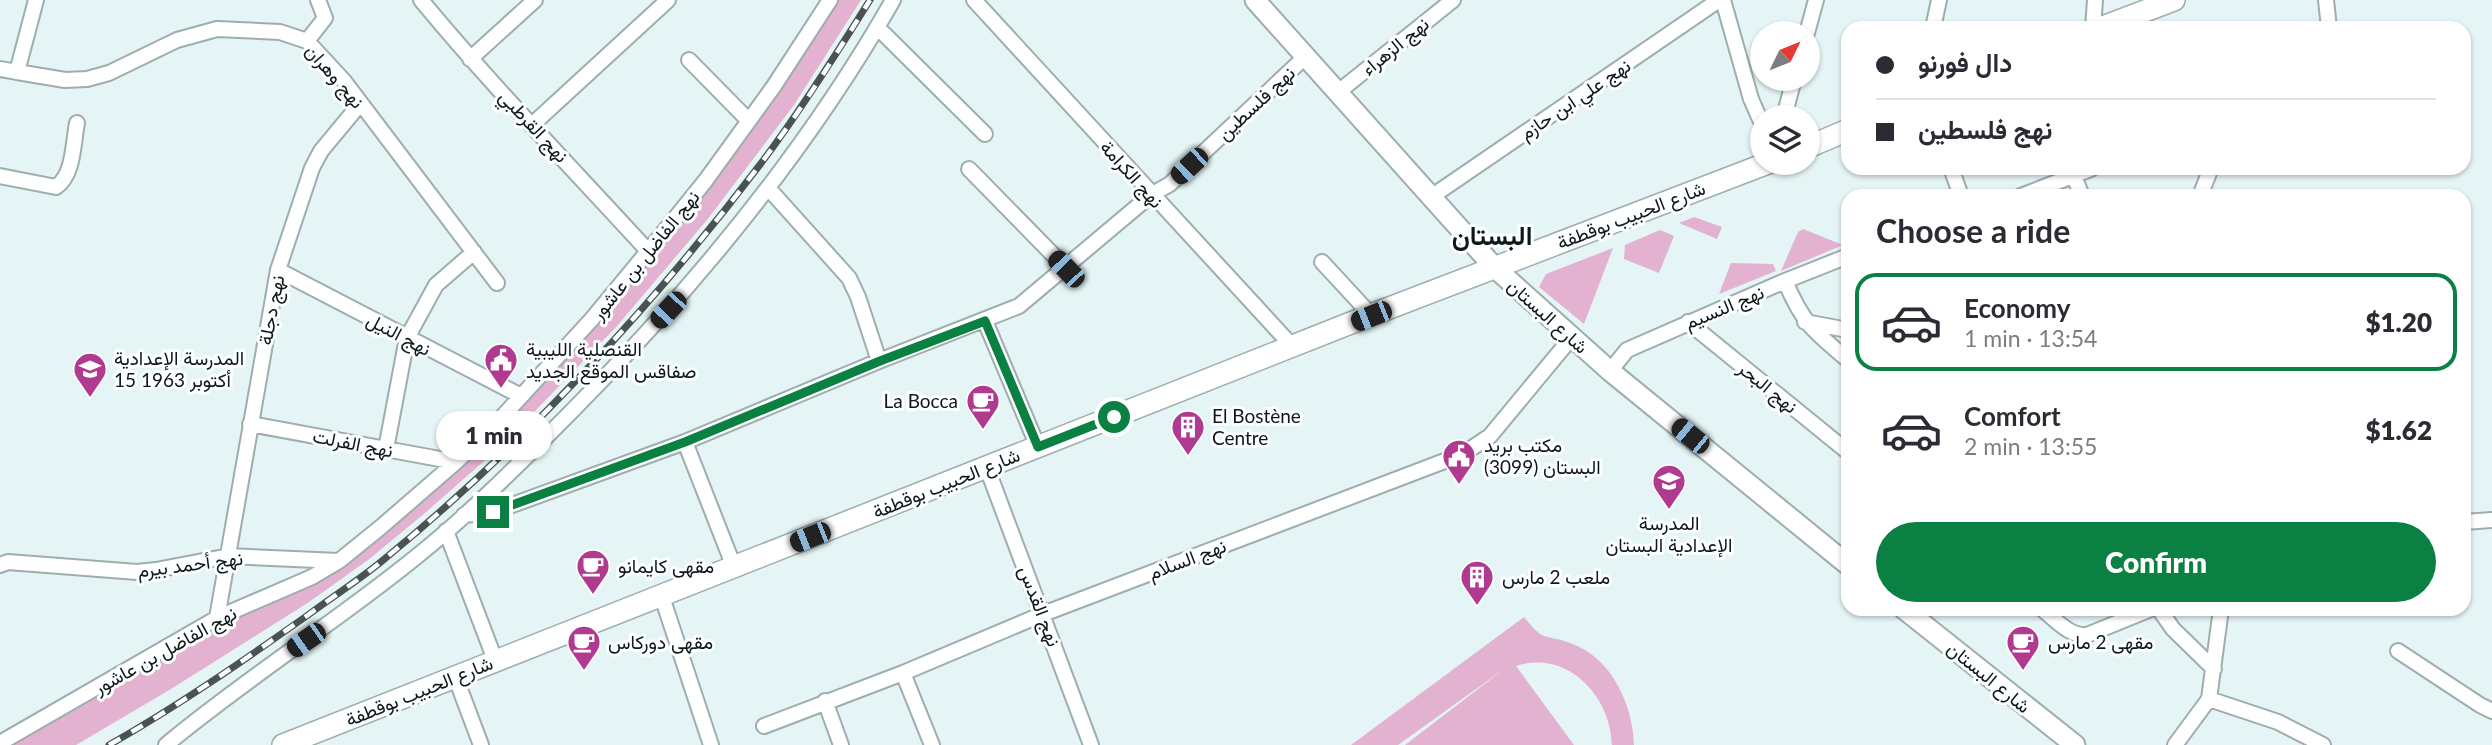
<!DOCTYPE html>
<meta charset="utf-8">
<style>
:root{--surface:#fff;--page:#f7f7f7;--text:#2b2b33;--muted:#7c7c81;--line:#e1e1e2;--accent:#0b8043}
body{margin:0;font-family:Lato,Vazirmatn,sans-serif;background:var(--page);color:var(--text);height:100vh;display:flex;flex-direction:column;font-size:26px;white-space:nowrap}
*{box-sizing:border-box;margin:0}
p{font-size:23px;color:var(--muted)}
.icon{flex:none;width:38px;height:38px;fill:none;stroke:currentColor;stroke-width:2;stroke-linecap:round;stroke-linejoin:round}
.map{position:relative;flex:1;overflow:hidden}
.side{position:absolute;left:1841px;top:189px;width:630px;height:427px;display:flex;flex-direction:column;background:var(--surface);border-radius:21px;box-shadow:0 2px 5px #0004}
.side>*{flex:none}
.top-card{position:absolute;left:1841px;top:21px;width:630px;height:154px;border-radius:21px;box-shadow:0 2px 5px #0004;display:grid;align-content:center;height:154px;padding:0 35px;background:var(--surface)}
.needle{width:46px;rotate:47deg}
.controls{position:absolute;left:1750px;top:21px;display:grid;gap:14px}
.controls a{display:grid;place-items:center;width:70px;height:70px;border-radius:50%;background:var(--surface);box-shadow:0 2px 5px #0004;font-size:35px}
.end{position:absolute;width:32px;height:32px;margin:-16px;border:9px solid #0b8043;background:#fff;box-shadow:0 0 0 4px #fff}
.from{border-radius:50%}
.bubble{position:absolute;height:49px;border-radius:24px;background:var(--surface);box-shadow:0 2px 5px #0004;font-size:23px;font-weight:800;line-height:49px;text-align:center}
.car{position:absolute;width:21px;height:42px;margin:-21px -10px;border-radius:9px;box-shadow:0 0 5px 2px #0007;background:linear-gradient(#222 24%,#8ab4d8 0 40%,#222 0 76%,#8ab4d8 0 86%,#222 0)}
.top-card b{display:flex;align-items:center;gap:24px;height:66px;font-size:26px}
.top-card b+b{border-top:2px solid var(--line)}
.top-card i{width:18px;height:18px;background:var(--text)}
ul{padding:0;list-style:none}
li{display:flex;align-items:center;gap:21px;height:98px;margin:0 14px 10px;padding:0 21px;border:4px solid transparent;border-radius:21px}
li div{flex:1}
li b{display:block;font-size:26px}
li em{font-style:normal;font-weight:800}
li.current{border-color:var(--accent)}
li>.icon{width:63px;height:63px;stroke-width:1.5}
h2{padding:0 35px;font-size:32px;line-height:84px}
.action{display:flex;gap:14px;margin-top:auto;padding:14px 35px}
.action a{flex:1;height:80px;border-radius:42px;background:var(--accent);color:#fff;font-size:28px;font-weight:800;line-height:80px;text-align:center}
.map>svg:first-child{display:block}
.green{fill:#e3b2d1}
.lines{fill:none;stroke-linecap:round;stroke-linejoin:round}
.minor-casing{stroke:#9eadae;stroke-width:18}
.secondary-casing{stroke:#9eadae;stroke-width:23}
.primary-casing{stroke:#9eadae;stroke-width:24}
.minor{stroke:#fff;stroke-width:14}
.secondary{stroke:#fff;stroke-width:19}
.primary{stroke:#fff;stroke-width:21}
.rail-casing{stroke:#4a5252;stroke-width:7}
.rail{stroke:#fcffff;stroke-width:4.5;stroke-dasharray:13;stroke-linecap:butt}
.route{stroke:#0b8043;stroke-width:9}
.labels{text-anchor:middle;stroke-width:6;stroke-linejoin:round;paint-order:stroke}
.street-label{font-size:19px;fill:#111616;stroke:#fcffff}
.poi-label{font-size:19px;fill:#111616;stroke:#fcffff;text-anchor:start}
.district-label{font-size:26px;font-weight:bold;fill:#111616;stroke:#fcffff}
</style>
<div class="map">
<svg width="2492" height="745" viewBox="0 0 2492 745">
<rect width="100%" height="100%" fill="#e5f4f5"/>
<path class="green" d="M839 0H861L794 105 707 220 617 326 540 406 483 462 425 513 368 560 309 602 171 689 76 745H12L136 674 195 637 355 557 608 309 661 247 738 149Z
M1694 217 1722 227 1717 239 1679 223Z
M1803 229 1843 245 1781 271 1798 232Z
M1660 230 1674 236 1659 273 1624 259 1625 245Z
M1613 248 1584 324 1539 287 1546 274Z
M1731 263 1773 264 1776 271 1719 294Z
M1524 617C1545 643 1542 633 1570 643 1611 657 1633 704 1634 745H1612C1611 696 1567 649 1516 666L1574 745H1405L1504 669 1398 745H1351Z"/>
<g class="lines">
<defs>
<path id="minor" d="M421 0C493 87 572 168 648 251
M974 0 1293 347
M1723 0 1751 99 1762 124
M2326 0 2329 28
M877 27 985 134
M1933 28 1939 0
M2093 28 2095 0
M1807 33 1816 0
M307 41 325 18 318 0
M470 59 535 0
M689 60 748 120
M0 69 17 72 36 0
M17 72 65 80 87 79 109 73 177 40 217 29 280 32 307 41 344 81 497 283
M1337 93 1453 0
M1784 117 1794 79
M533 124 668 0
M1951 168 1961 196
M969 169 1067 269
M2071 169 2082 196
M0 176 56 187C74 175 73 143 77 123
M769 189 849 278 858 297 879 361
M2021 196 2093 168
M2200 196 2211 168
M1431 197 1719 0
M1322 262 1371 315
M278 270 521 396
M1785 281C1803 323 1813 331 1848 360
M985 321 1038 447
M1688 322 1848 452
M1805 322 1848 330
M1610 371 1627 350 1785 281 1848 256
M250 424 456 462
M685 442 734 567
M386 449 407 338 436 285 474 252
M987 468 1091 745
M464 515 493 512 685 442 879 361 1019 306 1151 195 1170 184 1305 57
M2464 522 2492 520
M446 531 495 660
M0 565 8 562 137 572 156 570 229 556 339 561
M662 597 711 745
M2042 609C2056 620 2070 637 2087 635L2151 609
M2159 609 2173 629 2214 669
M217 618 278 270 312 168 321 151 360 104
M2398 651 2480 705 2492 711
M903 673 932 745
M455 676 481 745
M2209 699 2278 722 2323 745
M825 701 841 745
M764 726 903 673 1043 614 1463 454 1490 436 1572 337
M0 743 217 618 312 577 339 561 381 527 456 462 493 427 592 319 677 216 706 180 774 86 830 0
M166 745C246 678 335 623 416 557 471 513 521 462 571 412 694 288 806 153 893 0
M2175 745 2209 699 2221 609"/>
<path id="secondary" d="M1255 0 1494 267 1610 371 1848 565
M1904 609 2075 745"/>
<path id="primary" d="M2100 28 2174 0
M1808 147 1848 130
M283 745 1371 315 1768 163"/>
</defs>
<use href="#minor" class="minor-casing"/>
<use href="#secondary" class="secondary-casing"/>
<use href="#primary" class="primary-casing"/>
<use href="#minor" class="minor"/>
<use href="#secondary" class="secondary"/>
<use href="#primary" class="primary"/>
<defs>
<path id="rail" d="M109 745C178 706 243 661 308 615 332 597 359 580 382 561 524 445 655 304 765 158 803 107 837 53 870 0"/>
</defs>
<use href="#rail" class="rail-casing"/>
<use href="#rail" class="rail"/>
</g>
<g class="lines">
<path class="route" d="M493 512 685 442 880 361 985 321 1038 447 1114 417"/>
</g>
<defs>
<symbol id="civic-pin" viewBox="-11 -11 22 30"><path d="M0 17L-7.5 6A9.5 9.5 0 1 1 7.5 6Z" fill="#b13a91" stroke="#fcffff"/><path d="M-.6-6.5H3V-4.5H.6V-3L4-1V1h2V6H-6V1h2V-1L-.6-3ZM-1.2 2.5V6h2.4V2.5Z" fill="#fff"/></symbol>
<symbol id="school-pin" viewBox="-11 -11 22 30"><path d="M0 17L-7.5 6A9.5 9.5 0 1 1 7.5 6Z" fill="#b13a91" stroke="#fcffff"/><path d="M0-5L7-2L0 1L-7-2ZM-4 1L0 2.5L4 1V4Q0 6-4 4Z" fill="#fff"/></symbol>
<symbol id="cafe-pin" viewBox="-11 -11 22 30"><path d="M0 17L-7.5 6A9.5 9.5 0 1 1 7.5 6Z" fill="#b13a91" stroke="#fcffff"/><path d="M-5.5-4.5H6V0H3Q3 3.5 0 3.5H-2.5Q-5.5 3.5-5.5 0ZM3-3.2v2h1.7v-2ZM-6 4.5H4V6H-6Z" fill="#fff"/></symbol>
<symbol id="building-pin" viewBox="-11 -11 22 30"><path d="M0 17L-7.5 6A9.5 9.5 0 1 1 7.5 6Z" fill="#b13a91" stroke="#fcffff"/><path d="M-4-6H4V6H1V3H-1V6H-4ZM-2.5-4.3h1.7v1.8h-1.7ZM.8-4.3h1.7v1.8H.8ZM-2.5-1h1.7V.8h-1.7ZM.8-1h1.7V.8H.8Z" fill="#fff"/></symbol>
</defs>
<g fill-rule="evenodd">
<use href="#civic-pin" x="482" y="341" width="38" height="52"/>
<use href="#school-pin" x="71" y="350" width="38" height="52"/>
<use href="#cafe-pin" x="964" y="382" width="38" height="52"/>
<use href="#building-pin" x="1169" y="408" width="38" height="52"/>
<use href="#civic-pin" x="1440" y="437" width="38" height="52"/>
<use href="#school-pin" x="1650" y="462" width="38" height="52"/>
<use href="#cafe-pin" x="574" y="547" width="38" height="52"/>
<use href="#building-pin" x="1458" y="558" width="38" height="52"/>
<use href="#cafe-pin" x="565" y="623" width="38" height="52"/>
<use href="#cafe-pin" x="2004" y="623" width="38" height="52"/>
</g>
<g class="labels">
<g class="street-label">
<text transform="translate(1395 46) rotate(-39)" y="7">نهج الزهراء</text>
<text transform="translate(335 76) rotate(49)" y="7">نهج وهران</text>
<text transform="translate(1575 99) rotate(-34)" y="7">نهج علي ابن حازم</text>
<text transform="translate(1256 103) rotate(-43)" y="7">نهج فلسطين</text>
<text transform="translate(534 126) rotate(47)" y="7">نهج القرطبي</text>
<text transform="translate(1132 174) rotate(48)" y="7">نهج الكرامة</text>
<text transform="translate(1631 215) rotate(-21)" y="7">شارع الحبيب بوقطفة</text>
<text transform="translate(645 255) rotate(-51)" y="7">نهج الفاضل بن عاشور</text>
<text transform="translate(1724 307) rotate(-23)" y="7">نهج النسيم</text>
<text transform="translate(271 310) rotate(-79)" y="7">نهج دجلة</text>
<text transform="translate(1548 316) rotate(42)" y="7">شارع البستان</text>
<text transform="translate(399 334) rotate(28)" y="7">نهج النيل</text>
<text transform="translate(1768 387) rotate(39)" y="7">نهج البحر</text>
<text transform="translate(353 443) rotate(11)" y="7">نهج الفرلت</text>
<text transform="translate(946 483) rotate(-22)" y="7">شارع الحبيب بوقطفة</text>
<text transform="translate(1187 559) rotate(-21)" y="7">نهج السلام</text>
<text transform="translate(190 564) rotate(-7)" y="7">نهج أحمد بيرم</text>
<text transform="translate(1040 606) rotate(69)" y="7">نهج القدس</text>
<text transform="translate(165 650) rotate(-29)" y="7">نهج الفاضل بن عاشور</text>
<text transform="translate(1989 677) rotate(39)" y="7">شارع البستان</text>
<text transform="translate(419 691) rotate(-22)" y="7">شارع الحبيب بوقطفة</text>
</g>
<g class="poi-label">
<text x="526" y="356">القنصلية الليبية<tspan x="526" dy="22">صفاقس الموقع الجديد</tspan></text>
<text x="114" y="365">المدرسة الإعدادية<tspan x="114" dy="22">15 أكتوبر 1963</tspan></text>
<text x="958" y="408" text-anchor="end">La Bocca</text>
<text x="1212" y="423">El Bostène<tspan x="1212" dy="22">Centre</tspan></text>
<text x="1484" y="452">مكتب بريد<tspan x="1484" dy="22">البستان (3099)</tspan></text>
<text x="1669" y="530" text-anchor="middle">المدرسة<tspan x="1669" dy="22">الإعدادية البستان</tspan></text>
<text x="618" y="573">مقهى كايمانو</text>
<text x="1502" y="584">ملعب 2 مارس</text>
<text x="608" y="649">مقهى دوركاس</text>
<text x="2048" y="649">مقهى 2 مارس</text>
</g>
<g class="district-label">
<text x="1492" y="245">البستان</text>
</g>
</g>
</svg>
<div class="controls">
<a><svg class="needle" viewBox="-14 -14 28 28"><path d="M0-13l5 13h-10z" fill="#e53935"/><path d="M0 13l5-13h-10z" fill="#7c7c81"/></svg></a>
<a><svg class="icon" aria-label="layers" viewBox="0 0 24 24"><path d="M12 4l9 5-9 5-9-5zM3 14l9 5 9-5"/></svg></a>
</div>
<i class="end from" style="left:1114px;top:417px"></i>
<i class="end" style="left:493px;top:512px"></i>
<div class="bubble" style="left:436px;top:411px;width:116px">1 min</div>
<i class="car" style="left:1189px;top:166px;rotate:227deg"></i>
<i class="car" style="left:1066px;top:269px;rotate:316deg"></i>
<i class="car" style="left:668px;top:310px;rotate:223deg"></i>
<i class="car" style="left:1371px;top:316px;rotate:248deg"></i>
<i class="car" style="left:1690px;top:436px;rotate:309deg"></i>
<i class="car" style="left:810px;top:537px;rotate:248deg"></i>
<i class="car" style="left:306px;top:640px;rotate:235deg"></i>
<div class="top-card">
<b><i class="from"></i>دال فورنو</b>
<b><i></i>نهج فلسطين</b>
</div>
<section class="side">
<h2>Choose a ride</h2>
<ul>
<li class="current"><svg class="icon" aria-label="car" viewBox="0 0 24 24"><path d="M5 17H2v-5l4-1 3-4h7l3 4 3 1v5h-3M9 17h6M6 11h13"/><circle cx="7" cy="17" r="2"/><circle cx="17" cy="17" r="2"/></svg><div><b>Economy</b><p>1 min · 13:54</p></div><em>$1.20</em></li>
<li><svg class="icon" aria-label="car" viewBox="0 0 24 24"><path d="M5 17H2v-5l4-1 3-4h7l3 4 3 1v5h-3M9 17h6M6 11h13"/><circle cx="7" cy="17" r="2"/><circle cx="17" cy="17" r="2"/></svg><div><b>Comfort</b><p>2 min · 13:55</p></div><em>$1.62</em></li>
</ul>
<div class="action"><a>Confirm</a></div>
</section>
</div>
